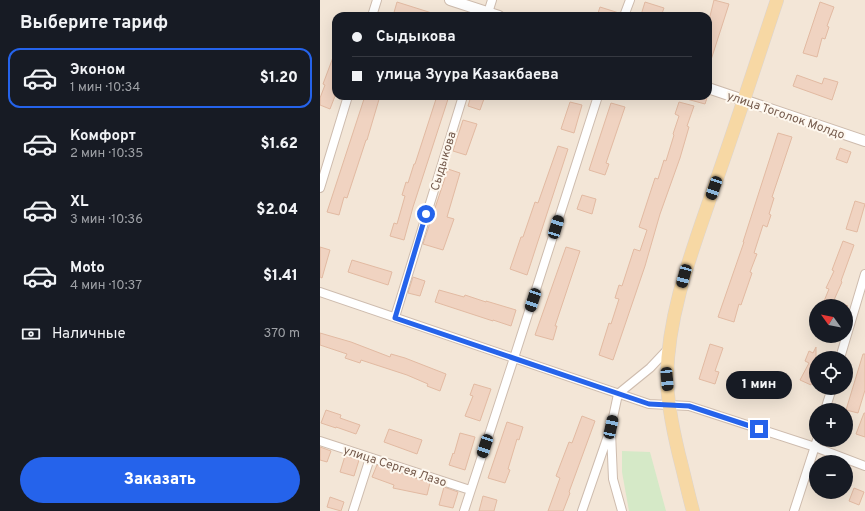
<!DOCTYPE html>
<html lang="ru">
<meta charset="utf-8">
<style>
:root{--surface:#171b24;--page:#20242c;--text:#f1f3f6;--muted:#9ea1a6;--line:#363941;--accent:#2563eb}
body{margin:0;font-family:Overpass,sans-serif;background:var(--page);color:var(--text);height:100vh;display:flex;flex-direction:column;font-size:15px;white-space:nowrap}
*{box-sizing:border-box;margin:0}
p{font-size:13px;color:var(--muted)}
.icon{flex:none;width:22px;height:22px;fill:none;stroke:currentColor;stroke-width:2;stroke-linecap:round;stroke-linejoin:round}
.map{position:relative;flex:1;overflow:hidden}
.details{display:flex;flex-direction:column;background:var(--surface);width:320px}
.details>*{flex:none}
.banner{position:absolute;left:12px;top:12px;width:380px;height:88px;border-radius:12px;box-shadow:0 4px 16px #0002;display:grid;align-content:center;height:88px;padding:0 20px;background:var(--surface)}
.needle{width:26px;rotate:303deg}
.tools{position:absolute;left:489px;top:299px;display:grid;gap:8px}
.tools a{display:grid;place-items:center;width:44px;height:44px;border-radius:50%;background:var(--surface);box-shadow:0 4px 16px #0002;font-size:20px}
.end{position:absolute;width:18px;height:18px;margin:-9px;border:5px solid #2563eb;background:#fff;box-shadow:0 0 0 2px #fff}
.from{border-radius:50%}
.bubble{position:absolute;height:28px;border-radius:14px;background:var(--surface);box-shadow:0 4px 16px #0002;font-size:13px;font-weight:800;line-height:28px;text-align:center}
.car{position:absolute;width:12px;height:24px;margin:-12px -6px;border-radius:5px;box-shadow:0 0 3px 1px #0007;background:linear-gradient(#222 24%,#8ab4d8 0 40%,#222 0 76%,#8ab4d8 0 86%,#222 0)}
.banner b{display:flex;align-items:center;gap:14px;height:38px;font-size:15px}
.banner b+b{border-top:1px solid var(--line)}
.banner i{width:10px;height:10px;background:var(--text)}
ul{padding:0;list-style:none}
li{display:flex;align-items:center;gap:12px;height:60px;margin:0 8px 6px;padding:0 12px;border:2px solid transparent;border-radius:12px}
li div{flex:1}
li b{display:block;font-size:15px}
li em{font-style:normal;font-weight:800}
li.active{border-color:var(--accent)}
li>.icon{width:36px;height:36px;stroke-width:1.5}
h2{padding:0 20px;font-size:18px;line-height:48px}
.pay{display:flex;align-items:center;gap:10px;height:44px;padding:0 20px;font-size:15px}
.pay p{margin-inline-start:auto}
.button{display:flex;gap:8px;margin-top:auto;padding:8px 20px}
.button a{flex:1;height:46px;border-radius:24px;background:var(--accent);color:#fff;font-size:16px;font-weight:800;line-height:46px;text-align:center}
main{display:flex;flex:1;min-height:0}
.map>svg:first-child{display:block}
.residential{fill:#f3e6d7;fill-rule:evenodd}
.green{fill:#d5e9c7}
.building{fill:#f0d3c1;stroke:#e2baa2}
.lines{fill:none;stroke-linecap:round;stroke-linejoin:round}
.minor-casing{stroke:#cebcae;stroke-width:10}
.tertiary-casing{stroke:#cebcae;stroke-width:12}
.primary-casing{stroke:#dbd4d1;stroke-width:14}
.minor{stroke:#fff;stroke-width:8}
.tertiary{stroke:#fff;stroke-width:10}
.primary{stroke:#f7d8a4;stroke-width:13}
.route{stroke:#2563eb;stroke-width:5}
.labels{text-anchor:middle;stroke-width:4;stroke-linejoin:round;paint-order:stroke}
.street-label{font-size:12px;fill:#755b4d;stroke:#fef8ef}
</style>
<main>
<section class="details">
<h2>Выберите тариф</h2>
<ul>
<li class="active"><svg class="icon" aria-label="car" viewBox="0 0 24 24"><path d="M5 17H2v-5l4-1 3-4h7l3 4 3 1v5h-3M9 17h6M6 11h13"/><circle cx="7" cy="17" r="2"/><circle cx="17" cy="17" r="2"/></svg><div><b>Эконом</b><p>1 мин · 10:34</p></div><em>$1.20</em></li>
<li><svg class="icon" aria-label="car" viewBox="0 0 24 24"><path d="M5 17H2v-5l4-1 3-4h7l3 4 3 1v5h-3M9 17h6M6 11h13"/><circle cx="7" cy="17" r="2"/><circle cx="17" cy="17" r="2"/></svg><div><b>Комфорт</b><p>2 мин · 10:35</p></div><em>$1.62</em></li>
<li><svg class="icon" aria-label="car" viewBox="0 0 24 24"><path d="M5 17H2v-5l4-1 3-4h7l3 4 3 1v5h-3M9 17h6M6 11h13"/><circle cx="7" cy="17" r="2"/><circle cx="17" cy="17" r="2"/></svg><div><b>XL</b><p>3 мин · 10:36</p></div><em>$2.04</em></li>
<li><svg class="icon" aria-label="car" viewBox="0 0 24 24"><path d="M5 17H2v-5l4-1 3-4h7l3 4 3 1v5h-3M9 17h6M6 11h13"/><circle cx="7" cy="17" r="2"/><circle cx="17" cy="17" r="2"/></svg><div><b>Moto</b><p>4 мин · 10:37</p></div><em>$1.41</em></li>
</ul>
<div class="pay"><svg class="icon" aria-label="cash" viewBox="0 0 24 24"><path d="M3 7h18v10H3z"/><circle cx="12" cy="12" r="2"/></svg>Наличные<p>370 m</p></div>
<div class="button"><a>Заказать</a></div>
</section>
<div class="map">
<svg width="545" height="511" viewBox="0 0 545 511">
<rect width="100%" height="100%" fill="#fcf4e8"/>
<path class="residential" d="M0 0H545V511H0ZM16 16H388V96H16ZM496 306H526V336H496ZM496 358H526V388H496ZM496 410H526V440H496ZM496 462H526V492H496Z"/>
<path class="green" d="M302 451 330 452 346 511H309L302 472Z"/>
<path class="building" d="M394 0 409 4 390 63 388 62V24Z
M77 2 115 14V16H73Z
M325 2 344 8 341 16 321 15Z
M500 2 514 7 507 26 509 27 505 39 502 38 497 57 483 53Z
M280 7 299 13V16H277Z
M15 52H16V89L14 95 15 96 10 109 0 105V98L5 85 3 84Z
M477 75 502 84 504 78 518 82 512 100 473 86Z
M45 96H60L47 140H46L27 198 24 197 19 215 7 212Z
M117 96H129L93 207 84 240 70 236 74 223 77 224 85 196 82 195 86 182 88 183 94 164H95Z
M151 96H165L160 110 148 106Z
M363 96H382L387 98 385 104 363 98Z
M250 102 262 105 254 133 241 129Z
M359 102 374 106 367 126 369 127 360 158 340 214 325 266 293 360 279 355 289 323 291 324 299 299 295 298 299 285 302 286 314 249 320 251 327 230 319 227 335 178 338 179 344 160 346 161 354 135 353 134 359 116 355 114Z
M291 103 305 107 286 163 289 164 285 175 269 170Z
M143 120 157 124 146 155 133 151Z
M458 133 472 137 452 197 454 198 449 214 451 215 447 227 443 225 434 253 437 254 430 272 432 273 421 305 419 304 414 322 398 317 424 242H423Z
M238 146 248 149 207 275 190 269 201 237H203L215 202 218 203Z
M520 148 531 152 527 163 516 159Z
M128 169 140 173 127 217 134 219 123 250 103 244Z
M262 195 276 199 272 214 257 209Z
M535 201 545 204 537 232 526 229Z
M523 241 534 245 521 281 522 282 514 300 528 306H502L509 289 506 288 514 271 512 270Z
M0 247 10 250 2 278 0 277Z
M246 247 260 251 235 326H237L233 340 215 335Z
M32 260 72 272 68 285 28 272Z
M93 277 105 281 100 296 88 293Z
M119 290 144 297 145 295 166 302V301L196 310 191 326 173 320V321L115 302Z
M0 333 31 342 70 357 71 354 85 358 126 374 120 391 107 386 108 384 87 375 41 360 40 363 25 358 27 354 0 345Z
M390 344 403 348 395 371 399 372 395 384 379 379Z
M496 347V374L491 385 480 380 489 363 485 361 489 351 493 353Z
M543 354H545V390L538 413 526 410Z
M421 381 436 388 431 398 417 392Z
M154 384 171 389 160 421 145 416 153 396 150 395Z
M6 410 21 415 20 418 40 425 36 434 16 427V428L1 423Z
M544 413H545V437L536 434Z
M262 416 275 421 249 492 250 493 243 511H228L240 478 236 476 249 442 252 443Z
M187 422 203 427 199 440 197 439 188 469 190 470 185 483 168 478Z
M69 429 102 440 97 454 64 442Z
M140 433 155 437 145 470 129 465 133 453 134 454Z
M0 447 11 451 7 462 0 460Z
M25 456 39 460 34 476 20 472Z
M57 465 110 483 107 495 73 488 74 485 52 477Z
M124 487 138 492 133 508 119 505Z
M534 488 544 492 539 505 529 501Z
M163 496 177 500 174 511H159Z
M10 497 24 502 21 511 7 507Z"/>
<g class="lines">
<defs>
<path id="minor" d="M52 16 57 0
M167 16 172 0
M304 16 310 0
M0 188 28 96
M0 292 329 404 369 406 495 447 545 466
M75 317 143 96
M520 358 545 274
M505 410 512 388
M291 432 293 479 302 511
M0 441 150 490
M33 511 50 458
M144 511 194 358 278 96
M262 511 291 427 298 394 330 368 348 349
M474 511 497 440"/>
<path id="tertiary" d="M130 0 179 16
M388 88 545 141"/>
<path id="primary" d="M373 511C368 493 364 474 359 455 353 430 347 403 347 377 348 311 373 249 394 187 416 125 436 63 457 0"/>
</defs>
<use href="#minor" class="minor-casing"/>
<use href="#tertiary" class="tertiary-casing"/>
<use href="#primary" class="primary-casing"/>
<use href="#minor" class="minor"/>
<use href="#tertiary" class="tertiary"/>
<use href="#primary" class="primary"/>
</g>
<g class="lines">
<path class="route" d="M106 214 75 318 329 404 369 406 439 429"/>
</g>
<g class="labels">
<g class="street-label">
<text transform="translate(466 115) rotate(19)" y="4">улица Тоголок Молдо</text>
<text transform="translate(123 161) rotate(-73)" y="4">Сыдыкова</text>
<text transform="translate(75 466) rotate(18)" y="4">улица Сергея Лазо</text>
</g>
</g>
</svg>
<div class="tools">
<a><svg class="needle" viewBox="-14 -14 28 28"><path d="M0-13l5 13h-10z" fill="#e53935"/><path d="M0 13l5-13h-10z" fill="#9ea1a6"/></svg></a>
<a><svg class="icon" aria-label="locate" viewBox="0 0 24 24"><circle cx="12" cy="12" r="6"/><path d="M12 2v4M12 18v4M2 12h4M18 12h4"/></svg></a>
<a>+</a>
<a>−</a>
</div>
<i class="end from" style="left:106px;top:214px"></i>
<i class="end" style="left:439px;top:429px"></i>
<div class="bubble" style="left:406px;top:371px;width:66px">1 мин</div>
<i class="car" style="left:394px;top:188px;rotate:199deg"></i>
<i class="car" style="left:236px;top:227px;rotate:17deg"></i>
<i class="car" style="left:364px;top:276px;rotate:195deg"></i>
<i class="car" style="left:213px;top:300px;rotate:198deg"></i>
<i class="car" style="left:347px;top:379px;rotate:175deg"></i>
<i class="car" style="left:291px;top:427px;rotate:12deg"></i>
<i class="car" style="left:165px;top:446px;rotate:198deg"></i>
<div class="banner">
<b><i class="from"></i>Сыдыкова</b>
<b><i></i>улица Зуура Казакбаева</b>
</div>
</div>
</main>
